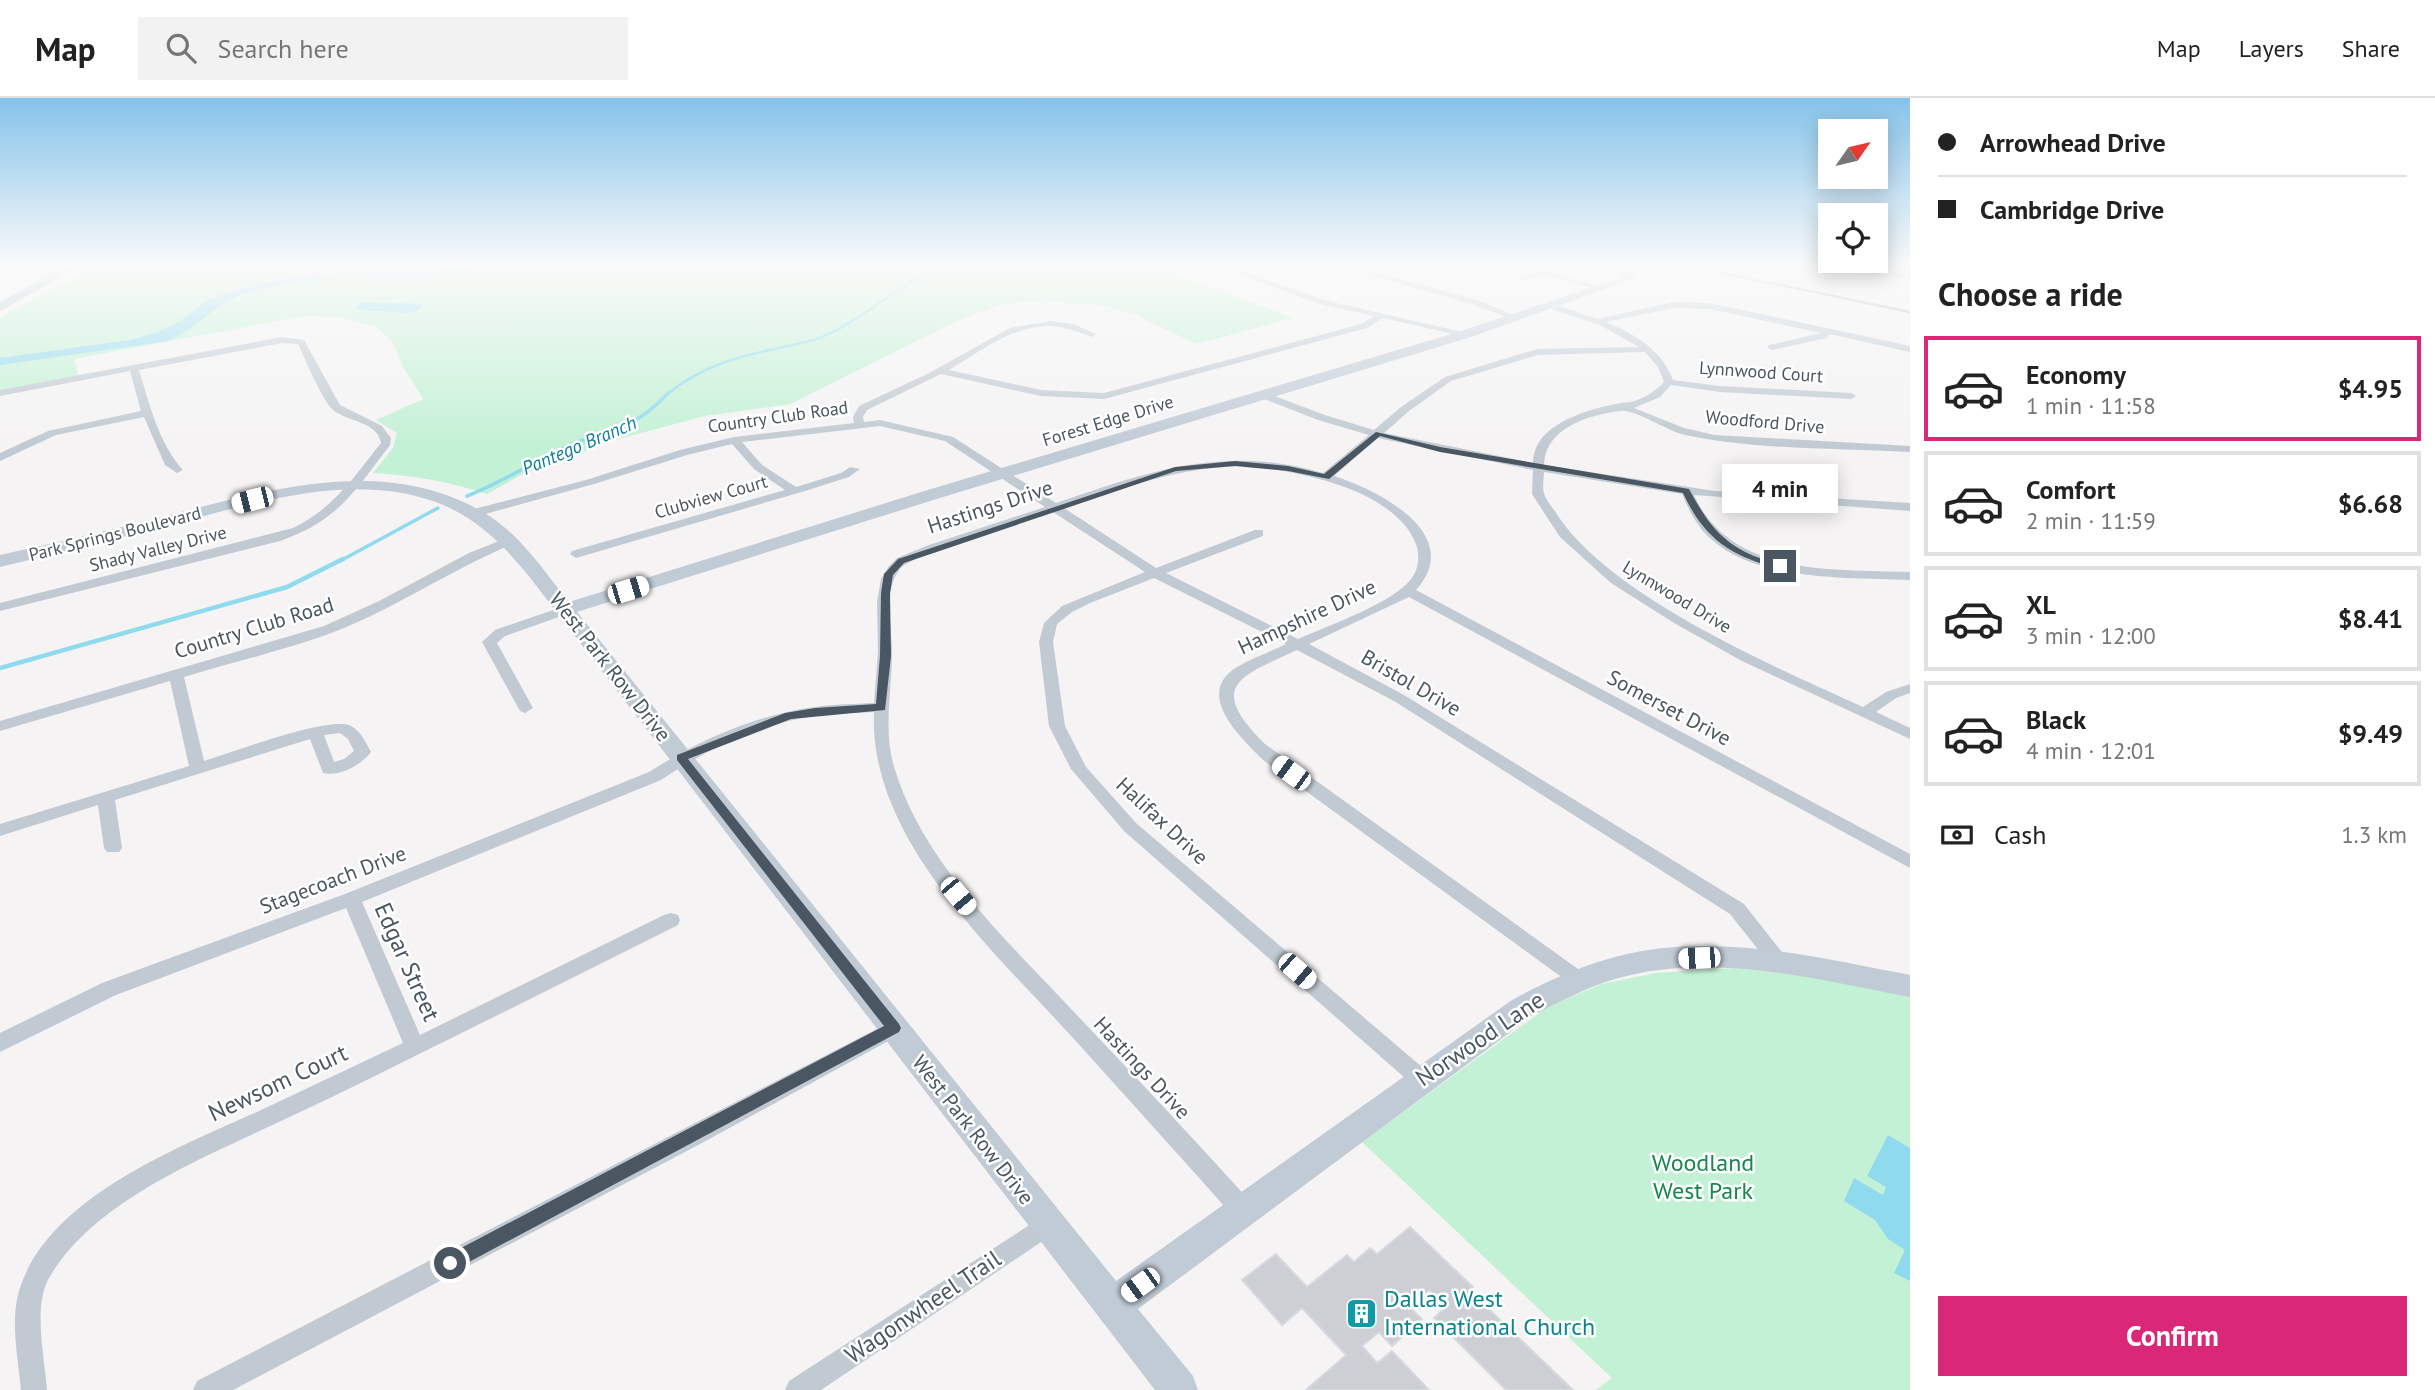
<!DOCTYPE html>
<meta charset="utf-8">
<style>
:root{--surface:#fff;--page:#f2f2f2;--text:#222;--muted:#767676;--line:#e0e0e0;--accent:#db2777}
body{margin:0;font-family:"PT Sans",sans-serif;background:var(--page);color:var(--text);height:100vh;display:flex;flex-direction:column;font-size:26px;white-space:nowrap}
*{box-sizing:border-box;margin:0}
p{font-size:23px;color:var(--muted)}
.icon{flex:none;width:38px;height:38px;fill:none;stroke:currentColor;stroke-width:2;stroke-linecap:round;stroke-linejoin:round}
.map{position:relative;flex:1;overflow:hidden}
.panel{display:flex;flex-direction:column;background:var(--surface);width:525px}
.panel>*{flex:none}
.guide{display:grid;align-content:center;height:154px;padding:0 28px;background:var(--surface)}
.needle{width:46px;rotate:56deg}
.tools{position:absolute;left:1818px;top:21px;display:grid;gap:14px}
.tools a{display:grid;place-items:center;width:70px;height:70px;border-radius:0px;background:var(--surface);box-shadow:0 4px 18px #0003;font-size:35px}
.end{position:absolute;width:32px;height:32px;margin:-16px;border:9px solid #4a5661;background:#fff;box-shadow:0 0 0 4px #fff}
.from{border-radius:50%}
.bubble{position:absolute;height:49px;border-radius:0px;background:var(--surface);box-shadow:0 4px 18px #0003;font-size:23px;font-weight:700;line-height:49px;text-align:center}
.car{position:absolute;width:21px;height:42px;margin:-21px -10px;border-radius:9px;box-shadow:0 0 5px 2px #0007;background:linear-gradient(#fff 24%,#345 0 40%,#fff 0 76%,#345 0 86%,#fff 0)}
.guide b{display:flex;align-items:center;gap:24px;height:66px;font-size:26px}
.guide b+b{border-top:2px solid var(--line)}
.guide i{width:18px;height:18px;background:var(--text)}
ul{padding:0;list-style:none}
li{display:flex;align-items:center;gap:21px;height:105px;margin:0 14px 10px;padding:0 14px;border:4px solid var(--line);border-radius:0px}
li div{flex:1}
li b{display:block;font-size:26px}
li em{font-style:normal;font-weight:700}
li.selected{border-color:var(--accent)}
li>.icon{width:63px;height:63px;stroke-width:1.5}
h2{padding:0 28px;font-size:32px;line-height:84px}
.pay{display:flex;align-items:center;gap:18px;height:77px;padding:0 28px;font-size:26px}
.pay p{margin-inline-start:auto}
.primary-button{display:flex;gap:14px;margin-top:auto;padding:14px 28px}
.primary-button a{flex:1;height:80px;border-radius:0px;background:var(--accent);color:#fff;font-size:28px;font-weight:700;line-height:80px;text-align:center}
header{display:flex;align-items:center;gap:42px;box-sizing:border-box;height:98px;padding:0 35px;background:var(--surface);border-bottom:2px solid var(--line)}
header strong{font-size:33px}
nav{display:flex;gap:38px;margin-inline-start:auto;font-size:24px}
.search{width:490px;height:63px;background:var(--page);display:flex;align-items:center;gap:18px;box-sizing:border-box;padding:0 24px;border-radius:0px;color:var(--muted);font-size:26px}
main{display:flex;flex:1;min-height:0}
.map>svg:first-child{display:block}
.green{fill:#c3f1d5}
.water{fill:#90daee}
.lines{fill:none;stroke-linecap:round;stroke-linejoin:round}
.stream-far2{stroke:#90daee;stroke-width:2.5}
.stream-far1{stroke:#90daee;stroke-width:3.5}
.stream{stroke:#90daee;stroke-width:4.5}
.building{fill:#cdcfd5;stroke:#d7d9de;stroke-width:2}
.street{fill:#c1cad2;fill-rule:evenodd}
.secondary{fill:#c1cbd6;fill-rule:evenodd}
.primary{fill:#b3c2d1;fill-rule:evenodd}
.rail{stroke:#b5b8bd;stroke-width:2.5}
.route{fill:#4a5661}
.labels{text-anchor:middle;stroke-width:5;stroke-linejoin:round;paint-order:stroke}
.far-street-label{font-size:18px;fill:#4a5661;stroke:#fff}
.far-water-label{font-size:19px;font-style:italic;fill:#0c7c9b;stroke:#fff}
.street-label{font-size:21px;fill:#4a5661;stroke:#fff}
.near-street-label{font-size:24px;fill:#4a5661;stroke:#fff}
.near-park-label{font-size:24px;fill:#17864f;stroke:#fff}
.near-culture-label{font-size:24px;fill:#0d838f;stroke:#fff;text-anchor:start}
</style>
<header>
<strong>Map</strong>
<div class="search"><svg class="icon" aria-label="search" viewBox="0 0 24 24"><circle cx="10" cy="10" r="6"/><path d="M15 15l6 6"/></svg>Search here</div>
<nav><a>Map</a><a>Layers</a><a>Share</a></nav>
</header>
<main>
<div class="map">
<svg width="1910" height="1292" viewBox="0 0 1910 1292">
<rect width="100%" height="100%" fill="#f5f3f3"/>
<path class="green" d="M98 167H1154L1293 220 1196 246 1134 216 1101 207 1043 203 1002 206 955 224 790 306 705 318 611 343 521 377 487 396C449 384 413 377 373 375L393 350 397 335 376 322 423 301 402 267 392 243 376 229 339 219 304 218 74 261 78 278 0 292V219Z
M1734 870 1816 879 1910 897V1292H1596L1612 1280 1362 1044 1549 908 1602 886 1655 875Z"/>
<path class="water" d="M475 167H489C442 188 384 179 334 181 308 182 280 186 255 192 220 200 200 229 168 243L0 267V260L130 242 155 235 179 224 208 202 256 186 311 177 423 175Z
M363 204 421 206 423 208C412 220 399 214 384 213 374 212 366 215 356 209Z
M1888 1037 1910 1050V1183L1894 1175 1905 1152 1888 1141 1875 1122 1844 1103 1854 1080 1883 1097 1886 1089 1867 1078Z"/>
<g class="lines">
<path class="stream-far2" d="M666 297C703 267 737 259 783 249 796 246 812 244 824 238 868 219 902 182 948 167"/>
<path class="stream-far1" d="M467 398C501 385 531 365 564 350 607 330 633 334 668 295
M340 463 438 410"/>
<path class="stream" d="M0 570 287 489 343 461"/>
</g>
<path class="building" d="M1410 1129 1473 1189 1469 1192 1573 1292H1506L1434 1220 1446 1209 1429 1192 1409 1209 1422 1221 1392 1248 1379 1234 1362 1248 1377 1265 1392 1253 1429 1292H1306L1346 1257 1302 1210 1282 1227 1242 1182 1276 1156 1307 1189 1347 1157 1354 1164 1370 1150 1377 1156Z"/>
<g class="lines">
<path class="street" d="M1215 167H1225L1324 202 1470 236 1466 239 1383 220 1367 230 1104 301 1041 298 941 276 867 312 863 319 864 324 880 322 953 339 1056 405C1150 373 1224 346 1323 375L1369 337 1318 322 1259 299V295H1267L1325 317 1374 332 1401 309 1445 279 1537 251 1639 249 1600 227 1548 210V206L1551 205 1597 221 1674 204 1710 205 1910 248V254L1829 236 1827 240 1772 252 1767 249 1769 247 1821 235 1710 211 1674 210 1606 224C1636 237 1661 251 1673 282L1720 288 1851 295 1856 298 1851 301 1720 294 1671 287 1660 299 1634 310 1684 330 1715 337 1910 348V354C1837 350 1756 352 1685 337 1666 333 1636 311 1620 313 1588 317 1545 330 1544 367L1715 393 1910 405V413L1694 397C1731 479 1834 471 1910 474V482C1850 479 1758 484 1711 441 1697 429 1689 412 1682 396L1544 374C1544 380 1542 389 1544 395 1546 403 1554 411 1558 418 1612 499 1775 569 1863 609L1886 594 1910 586V595L1896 600 1876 614 1910 630V641L1742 563 1674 525 1611 485 1560 439 1532 396 1533 372 1378 340 1334 378C1378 392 1466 436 1416 492L1910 756V770L1409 499 1309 546 1404 597 1744 806 1785 858 1788 863 1785 868 1778 870 1771 868 1730 816 1394 603 1297 552C1241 578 1205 587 1265 646L1585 876 1588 881 1585 886 1578 889 1571 886 1263 662C1241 640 1193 596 1237 569 1252 560 1270 554 1286 546L1154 480 1090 505 1072 514 1057 526 1053 544 1065 628 1086 669 1136 725 1429 975 1432 981 1429 987 1421 990 1413 987 1124 733 1071 671 1049 628 1039 544 1044 525 1062 508 1145 474 1053 414C1025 424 916 453 900 471 883 492 892 528 892 553 892 592 883 631 894 669 924 767 1006 841 1074 914 1133 976 1192 1039 1250 1103L1254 1111 1250 1119 1242 1122 1234 1119C1181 1059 1127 1000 1074 941 995 854 868 741 874 614 854 615 834 615 814 618 759 626 707 651 661 682L362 804 420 937 664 817 671 815 678 817 680 822 678 827C580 876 482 925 385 973 345 993 305 1012 266 1030 191 1065 89 1108 48 1182 33 1210 45 1262 47 1292H21C18 1258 9 1220 21 1187 52 1098 180 1049 259 1013 307 990 355 968 403 945L346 810 116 897 0 954V935L102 885 345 796 649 674C699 642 755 617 815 609 834 606 854 606 874 605L878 553 877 504 881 481 889 468 897 460 929 447 1045 409 945 343 880 328 742 344 762 367 796 389 841 375 850 369 860 371 849 379 805 393 576 460 570 456 572 453 785 392 754 371 732 346 687 357 594 386 478 418H470V412L586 382 680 352 734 339 854 325 853 319 859 308 929 275 1010 230 1050 223 1073 226 1096 236 1092 239C1078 234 1064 228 1049 228 1012 228 979 254 949 272L1041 292 1104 295 1361 226 1374 218 1319 206ZM1645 254 1658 269 1664 284C1656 292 1648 298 1637 302 1631 305 1626 304 1621 305 1589 311 1534 325 1533 365L1384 335 1409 313 1451 283 1538 257ZM1242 368C1294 372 1394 390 1416 446 1420 458 1419 471 1411 481 1393 505 1327 528 1298 541L1166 475 1263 438V432H1255L1156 470 1064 410C1122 390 1179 369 1242 368Z
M1336 167H1347L1477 202 1522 220 1515 222 1471 206Z
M1516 167H1527L1606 191 1602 193 1545 177 1517 184V180L1536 174Z
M282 239 304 242 340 307 382 328 391 340 390 347C354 394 339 422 280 443L0 513V505L293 430C333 411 354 379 381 345 378 323 346 324 332 311 322 301 305 261 298 246L282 245 139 272C149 305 159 346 183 372L177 375 165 367 144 319 56 337 0 363V355L48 333 141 313 130 273 0 298V292Z
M509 439 515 443 513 446C452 471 396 510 334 534 286 552 233 564 184 579L204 663C231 655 330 617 351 628 361 633 366 645 371 654 361 667 340 679 323 675L310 641 115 702 122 750 119 754H107L104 750 98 707 0 738V726L189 668 170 583 0 633V623L324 528 379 503 469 455ZM340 635 348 641 354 653 344 661 334 664 324 637Z
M565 508 570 509 572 512 570 515 505 538 497 545 533 610 525 615 520 613 482 544 495 532Z
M894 922 901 924 904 930 901 936 702 1045 233 1292H193L197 1283Z
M1048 1115 1056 1118 1060 1126 1056 1134 821 1292H785L789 1283Z"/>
<path class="secondary" d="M1598 167C1614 167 1625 167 1636 180L1471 239 943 399 577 514 1116 1183 1512 902C1545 884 1578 869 1615 859 1711 833 1815 859 1910 877V899C1816 881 1709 853 1615 881 1585 890 1559 904 1532 918L1138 1211 1193 1278 1198 1292H1155L528 477C501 444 473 417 433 403 347 373 249 407 166 428 111 442 55 456 0 469V457C55 445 111 432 166 418 268 392 382 357 481 413 518 433 543 472 569 504L931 391 1461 233 1623 179Z
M1770 167H1812L1910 175V181L1775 170Z"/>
<path class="primary" d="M69 167H83L0 213V204Z
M1791 167H1803L1805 169 1799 173Z
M1874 167H1910V174L1880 171Z"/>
<path class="rail" d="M1684 167 1910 214"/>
</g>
<linearGradient id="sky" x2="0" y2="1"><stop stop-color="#85c3ea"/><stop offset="0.48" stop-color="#fafafa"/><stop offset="1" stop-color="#fafafa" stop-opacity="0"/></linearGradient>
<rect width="1910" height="348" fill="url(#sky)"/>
<path class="route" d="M1376 334 1440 349 1689 391C1706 422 1719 443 1754 458 1764 462 1776 463 1785 468L1780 471C1731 458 1705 442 1683 395L1440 354 1380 338 1329 381 1288 373 1235 368 1176 373 904 465 893 477 890 495 891 558 885 612 791 621 688 661 899 926 901 930 899 934 456 1171 450 1174 444 1171 441 1165 444 1159 884 928 677 662V657L785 615 815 610 876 606 880 558 881 495 884 476 898 461 1175 369 1235 363 1288 368 1324 376Z"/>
<defs>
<symbol id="building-square" viewBox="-11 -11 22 22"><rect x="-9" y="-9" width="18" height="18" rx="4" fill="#0f9aa8" stroke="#fff"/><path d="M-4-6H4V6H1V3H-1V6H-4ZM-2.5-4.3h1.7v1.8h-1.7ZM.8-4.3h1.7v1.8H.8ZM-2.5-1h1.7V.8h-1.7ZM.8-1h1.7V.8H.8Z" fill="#fff"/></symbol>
</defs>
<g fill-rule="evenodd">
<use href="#building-square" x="1344" y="1198" width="35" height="35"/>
</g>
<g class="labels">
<g class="far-street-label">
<text transform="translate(1761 274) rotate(4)" y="6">Lynnwood Court</text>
<text transform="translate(778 319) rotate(-8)" y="6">Country Club Road</text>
<text transform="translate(1108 323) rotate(-17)" y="6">Forest Edge Drive</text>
<text transform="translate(1765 324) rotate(5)" y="6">Woodford Drive</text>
<text transform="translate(711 399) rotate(-16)" y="6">Clubview Court</text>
<text transform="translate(115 436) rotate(-14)" y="6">Park Springs Boulevard</text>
<text transform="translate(158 451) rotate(-14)" y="6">Shady Valley Drive</text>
<text transform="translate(1677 499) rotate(31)" y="6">Lynnwood Drive</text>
</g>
<g class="far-water-label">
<text transform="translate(579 347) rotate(-23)" y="7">Pantego Branch</text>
</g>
<g class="street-label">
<text transform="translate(990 409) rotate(-18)" y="7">Hastings Drive</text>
<text transform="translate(1307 519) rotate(-25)" y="7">Hampshire Drive</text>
<text transform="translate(254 530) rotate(-17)" y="7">Country Club Road</text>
<text transform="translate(610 569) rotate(52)" y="7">West Park Row Drive</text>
<text transform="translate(1411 585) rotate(30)" y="7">Bristol Drive</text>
<text transform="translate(1669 610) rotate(28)" y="7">Somerset Drive</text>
<text transform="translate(1162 723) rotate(43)" y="7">Halifax Drive</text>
<text transform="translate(333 782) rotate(-21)" y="7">Stagecoach Drive</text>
<text transform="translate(1142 970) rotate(47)" y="7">Hastings Drive</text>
<text transform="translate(973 1032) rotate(52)" y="7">West Park Row Drive</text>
</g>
<g class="near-street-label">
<text transform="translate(407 864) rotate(66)" y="8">Edgar Street</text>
<text transform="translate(1480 941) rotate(-34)" y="8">Norwood Lane</text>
<text transform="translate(278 985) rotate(-25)" y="8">Newsom Court</text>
<text transform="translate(923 1209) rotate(-34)" y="8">Wagonwheel Trail</text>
</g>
<g class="near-park-label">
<text x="1703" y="1073">Woodland<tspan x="1703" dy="28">West Park</tspan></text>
</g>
<g class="near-culture-label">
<text x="1384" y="1209">Dallas West<tspan x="1384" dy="28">International Church</tspan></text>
</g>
</g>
</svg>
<div class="tools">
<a><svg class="needle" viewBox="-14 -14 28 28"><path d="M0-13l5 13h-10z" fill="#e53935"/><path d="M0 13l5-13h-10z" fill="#767676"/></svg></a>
<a><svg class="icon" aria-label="locate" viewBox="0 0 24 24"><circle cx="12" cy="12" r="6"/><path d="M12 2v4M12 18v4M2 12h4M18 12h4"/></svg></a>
</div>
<i class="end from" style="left:450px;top:1165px"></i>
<i class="end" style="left:1780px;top:468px"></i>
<div class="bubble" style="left:1722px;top:366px;width:116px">4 min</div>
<i class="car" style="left:252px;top:402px;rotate:256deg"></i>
<i class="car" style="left:628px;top:492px;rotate:73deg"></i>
<i class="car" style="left:1291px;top:675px;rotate:306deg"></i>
<i class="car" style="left:958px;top:798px;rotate:140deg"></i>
<i class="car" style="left:1699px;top:860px;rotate:268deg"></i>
<i class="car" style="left:1297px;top:873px;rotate:131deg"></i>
<i class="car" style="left:1140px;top:1187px;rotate:234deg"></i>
</div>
<section class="panel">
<div class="guide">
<b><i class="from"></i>Arrowhead Drive</b>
<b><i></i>Cambridge Drive</b>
</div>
<h2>Choose a ride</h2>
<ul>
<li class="selected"><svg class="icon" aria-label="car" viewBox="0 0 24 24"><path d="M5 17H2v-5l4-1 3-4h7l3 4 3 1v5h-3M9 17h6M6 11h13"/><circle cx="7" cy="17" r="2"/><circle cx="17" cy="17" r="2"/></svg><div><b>Economy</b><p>1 min · 11:58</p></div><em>$4.95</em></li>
<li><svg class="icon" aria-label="car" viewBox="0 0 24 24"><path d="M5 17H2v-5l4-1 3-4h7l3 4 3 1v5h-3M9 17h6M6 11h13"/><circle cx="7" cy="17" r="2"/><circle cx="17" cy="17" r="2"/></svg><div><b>Comfort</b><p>2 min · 11:59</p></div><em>$6.68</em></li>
<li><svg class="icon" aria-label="car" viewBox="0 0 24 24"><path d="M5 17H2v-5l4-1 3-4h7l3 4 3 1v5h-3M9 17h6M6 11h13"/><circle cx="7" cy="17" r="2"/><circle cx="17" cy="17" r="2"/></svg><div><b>XL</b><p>3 min · 12:00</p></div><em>$8.41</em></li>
<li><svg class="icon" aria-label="car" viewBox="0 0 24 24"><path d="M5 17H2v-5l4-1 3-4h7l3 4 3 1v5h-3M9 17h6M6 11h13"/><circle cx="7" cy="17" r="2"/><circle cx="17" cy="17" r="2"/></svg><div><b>Black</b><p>4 min · 12:01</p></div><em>$9.49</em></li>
</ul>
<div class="pay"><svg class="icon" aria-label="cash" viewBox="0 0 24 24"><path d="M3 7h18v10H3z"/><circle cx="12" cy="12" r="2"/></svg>Cash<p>1.3 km</p></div>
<div class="primary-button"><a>Confirm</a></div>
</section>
</main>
